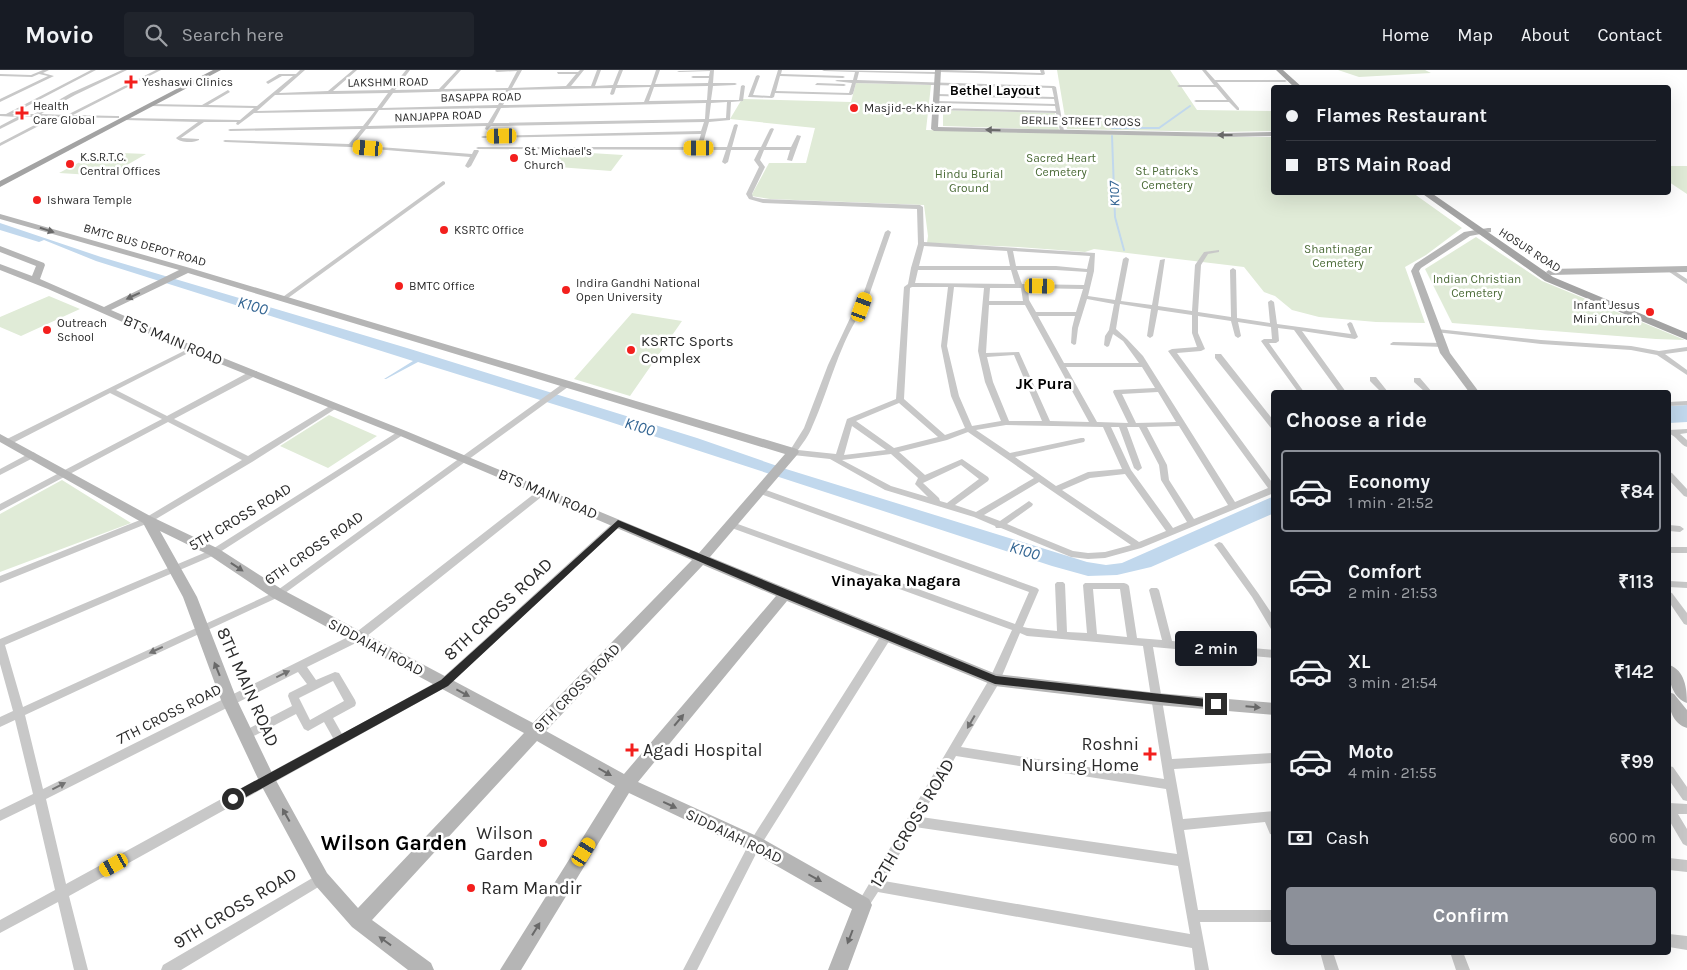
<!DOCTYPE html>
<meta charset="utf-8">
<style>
:root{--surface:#171b24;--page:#20242c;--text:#f1f3f6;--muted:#9ea1a6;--line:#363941;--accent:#8c9099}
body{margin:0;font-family:Karla,sans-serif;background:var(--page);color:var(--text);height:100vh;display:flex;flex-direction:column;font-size:19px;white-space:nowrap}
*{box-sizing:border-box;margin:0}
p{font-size:16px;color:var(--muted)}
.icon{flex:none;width:28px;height:28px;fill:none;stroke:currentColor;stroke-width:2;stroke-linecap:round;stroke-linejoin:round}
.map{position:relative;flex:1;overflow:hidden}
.side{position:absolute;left:1271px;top:320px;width:400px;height:565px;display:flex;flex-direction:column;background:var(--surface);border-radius:5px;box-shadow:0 5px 20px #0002}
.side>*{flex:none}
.guide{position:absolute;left:1271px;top:15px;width:400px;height:110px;border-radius:5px;box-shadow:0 5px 20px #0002;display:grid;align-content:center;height:110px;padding:0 15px;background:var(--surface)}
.end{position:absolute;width:22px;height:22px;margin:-11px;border:6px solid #2b2b2b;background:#fff;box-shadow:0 0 0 2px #fff}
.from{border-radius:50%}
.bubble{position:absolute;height:35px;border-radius:5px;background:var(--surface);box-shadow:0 5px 20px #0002;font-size:16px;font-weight:600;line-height:35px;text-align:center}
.car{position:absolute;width:15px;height:30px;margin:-15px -8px;border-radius:6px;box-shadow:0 0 4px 1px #0007;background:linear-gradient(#f5c518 24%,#345 0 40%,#f5c518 0 76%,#345 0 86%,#f5c518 0)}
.guide b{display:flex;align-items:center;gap:18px;height:48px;font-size:19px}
.guide b+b{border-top:1px solid var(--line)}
.guide i{width:12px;height:12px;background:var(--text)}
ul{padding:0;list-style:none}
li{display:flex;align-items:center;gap:15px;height:82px;margin:0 10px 8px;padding:0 5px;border:2px solid transparent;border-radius:5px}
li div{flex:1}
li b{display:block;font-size:19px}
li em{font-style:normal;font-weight:600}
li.on{border-color:var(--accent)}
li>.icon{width:45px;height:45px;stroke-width:1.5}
h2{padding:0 15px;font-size:22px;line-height:60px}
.pay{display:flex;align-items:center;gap:12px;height:55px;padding:0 15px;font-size:19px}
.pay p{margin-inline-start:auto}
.button{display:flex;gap:10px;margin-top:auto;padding:10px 15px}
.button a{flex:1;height:58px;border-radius:5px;background:var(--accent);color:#fff;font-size:20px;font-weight:600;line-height:58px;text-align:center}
header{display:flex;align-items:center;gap:30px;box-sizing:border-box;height:70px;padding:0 25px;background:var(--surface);border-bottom:1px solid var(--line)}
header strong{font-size:24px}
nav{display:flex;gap:28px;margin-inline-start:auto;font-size:18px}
.search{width:350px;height:45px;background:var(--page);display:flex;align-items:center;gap:12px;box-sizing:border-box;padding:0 18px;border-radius:5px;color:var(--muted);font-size:19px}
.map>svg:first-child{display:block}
.green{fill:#e0ebd7}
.water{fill:#c1d8ed}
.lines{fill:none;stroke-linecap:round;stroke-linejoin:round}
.stream{stroke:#c1d8ed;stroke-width:2}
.street{fill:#c8c8c8;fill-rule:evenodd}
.secondary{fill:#b5b5b5;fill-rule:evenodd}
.primary{fill:#a3a3a3;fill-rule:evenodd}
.oneway{fill:#696969}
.oneway2{fill:#727272}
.route{fill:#2b2b2b}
.poi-dot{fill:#f31f1d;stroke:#fff;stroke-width:2}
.labels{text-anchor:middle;stroke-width:5;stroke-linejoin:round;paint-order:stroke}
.far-poi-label{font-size:12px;fill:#2b2b2b;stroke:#fff;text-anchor:start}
.far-street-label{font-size:12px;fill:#2b2b2b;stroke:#fff}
.far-park-label{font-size:12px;fill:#4a6a36;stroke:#fff}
.far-neighbourhood-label{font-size:14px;font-weight:bold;fill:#000;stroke:#fff}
.far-water-label{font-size:14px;font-style:italic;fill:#346693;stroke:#fff}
.street-label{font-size:15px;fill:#2b2b2b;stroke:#fff}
.poi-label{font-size:15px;fill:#2b2b2b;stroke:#fff;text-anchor:start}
.water-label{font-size:16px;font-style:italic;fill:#346693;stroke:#fff}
.neighbourhood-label{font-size:16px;font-weight:bold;fill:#000;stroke:#fff}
.near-street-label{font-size:18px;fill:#2b2b2b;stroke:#fff}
.near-poi-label{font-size:18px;fill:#2b2b2b;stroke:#fff;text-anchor:end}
.near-quarter-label{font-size:21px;font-weight:bold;fill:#000;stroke:#fff}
</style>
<header>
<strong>Movio</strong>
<div class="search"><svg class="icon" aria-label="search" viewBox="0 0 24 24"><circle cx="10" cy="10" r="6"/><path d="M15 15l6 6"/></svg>Search here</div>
<nav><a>Home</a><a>Map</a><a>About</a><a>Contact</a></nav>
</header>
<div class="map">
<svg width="1687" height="900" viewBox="0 0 1687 900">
<rect width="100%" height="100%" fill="#fff"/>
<path class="green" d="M1057 0H1170L1197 40 1274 41V61L1222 62 1067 59Z
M1338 0H1425L1431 3 1359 7Z
M856 13 931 15 926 60 1228 67H1274V122L1413 123 1462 158 1426 185 1405 197 1425 253 1376 252 1319 247 1292 240 1275 226 1264 222 1244 197 1094 179 1085 182 1018 177 927 173 928 166 924 135 770 129 751 126 769 93H806L815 58 730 49 742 29 851 32Z
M943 40 1055 43 1059 60 943 56Z
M558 81 623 85 611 101 558 97Z
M99 82 146 84 108 106 59 103Z
M1669 96H1687V124L1669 112Z
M1476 167 1542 211 1685 270 1656 269 1452 253 1425 199Z
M49 226 80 239 21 266 0 257V247Z
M632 243 682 251 630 326 574 309Z
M329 345 377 366 328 398 280 376Z
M62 410 131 453 0 502V444Z"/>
<path class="water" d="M0 153 101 187 407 278 697 368 786 399 1087 492 1106 495 1122 493 1274 426V443L1151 497 1117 505 1088 506 1052 496 598 348 418 292 386 309H384L413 291 96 191 44 170 39 172 0 160Z
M1687 335V352L1669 353V336Z"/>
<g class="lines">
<path class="stream" d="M1112 58H1159L1190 36
M1112 66 1115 147 1124 180"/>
<path class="street" d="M43 0H49L43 3 54 6 0 32V29L48 6 39 4 32 7 0 6V4L31 5Z
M91 0H96L12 44H34L71 23 122 0H127L75 25 41 44 67 45 156 0H161L73 45 117 46H119V48L56 47 0 76V73L50 47H24L0 59V56L17 47 0 46V44H6Z
M300 0H305L279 23 328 21 353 0H357L333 21 390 20 406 0H410L395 20 439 19 457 0H461L444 19 508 18 517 1 497 2 495 1 496 0H522L512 18 566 16 576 4H558L557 2H578L580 0H584L571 16H591L597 0H601L595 16 613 15 619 0H623L617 15H651L656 0H660L655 14 708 13 709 8H693L691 7 693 6H709L710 1 679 2 677 1 714 0 713 13H735L737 14 735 15 713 16 711 30H739L741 16 743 15 745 16 743 31 731 32 730 50 709 52 702 77H727L734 55 736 54 738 55 732 77H761L770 59 772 58 774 59 766 77H791L797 65 801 66 792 91 787 90 790 80H764L760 90 765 97 752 124 753 127 763 129 920 135 923 137 924 172 1095 183 1094 201 1088 226 1115 230 1123 189 1126 187 1129 189 1121 231 1152 235 1160 190 1165 189 1158 236 1192 241 1195 195 1204 182 1219 180V182L1208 184 1201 195 1198 242 1231 247 1230 200 1233 198 1236 200 1237 248 1270 253 1268 232 1271 230 1274 232 1277 254 1351 264 1347 254 1350 252 1352 253 1358 267 1355 269 1302 261 1346 322H1339L1294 260 1278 258 1279 271 1276 273H1269L1304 322H1298L1261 271 1264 269H1272L1271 257 1238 252 1241 266 1238 268 1235 266 1231 251 1198 246V263L1205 279 1201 281 1177 283 1274 415V423L1141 478 1105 488 1088 489 1071 487 1001 458H996L995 456 974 447 885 420 830 389 793 385 789 382 804 358 828 295 851 246 859 236 885 162 888 160 891 162 865 237C839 271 830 318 812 357 809 365 803 373 798 380L836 384 847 349 896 329 904 217 908 214 911 198 918 174 917 139 763 133 749 129 746 124 759 97 754 90 759 80H731L728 92 725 94 722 92 726 80 478 79 476 78 478 77H697L701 64 483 68 481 67 483 66 701 61 704 52 491 56 487 60 485 59 486 56 366 59 353 75 472 84 474 80H478L479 81 471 96 468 98 465 96 470 87 350 77 225 72 223 71 225 70 349 74 361 59 230 61 228 60 230 59 363 56 375 41 254 43 238 55 236 54 237 52H204L181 68 199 69V70C194 73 180 73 176 68L198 52 124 50 122 49 124 48 240 50 254 38 150 36 148 35 150 34 202 35 228 20 230 22 208 35 257 36 293 6H282L268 14 266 12 279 4H296ZM708 16 707 30 649 31 654 17ZM650 17 644 32 503 35 511 20 612 18 610 24 612 25 614 24 616 18ZM506 20 498 35 382 38 393 23ZM388 23 377 38 257 41 275 25ZM727 32 726 48 709 49 711 33ZM706 33 705 49 493 53 501 38ZM497 38 488 53 368 56 379 40ZM924 176 1007 181 1010 196H919ZM1013 181 1090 186 1087 199 1056 196H1016ZM918 200H1011L1015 214 915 213ZM1017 200H1056L1087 202 1084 215 1022 214ZM912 217H948L941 276 951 326 965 358 945 365 904 329 910 218ZM954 217 984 218 978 281 985 312 1001 351 972 356 959 326 947 276ZM990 218H1021L1023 231H989ZM1028 218 1083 219 1076 242H1036L1029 230ZM1087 229 1114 234 1109 260 1105 266 1104 275 1107 277 1109 276 1113 264 1123 271 1139 293H1064L1038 246H1075L1072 258 1071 273 1074 275 1076 274 1078 258ZM1120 234 1151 239 1147 266 1150 268 1153 266 1158 240 1192 245V263L1197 277 1172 279 1168 281 1268 418 1235 432 1143 286 1127 269 1116 259ZM989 235H1025L1089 352 1050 351 1019 282 986 283ZM1014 285 1042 351H1009L993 312 987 287ZM1066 297H1142L1155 318 1114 320 1113 322 1128 353 1097 352ZM1158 322 1176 352 1136 353 1122 324ZM899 333 938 367 894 378 856 351ZM1006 355 1103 357 1122 399 1088 402 1056 416 1015 387 1084 372 1085 370 1084 368H1081L1010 383 976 360ZM852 356 886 380 844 385ZM1179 356 1228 435 1194 449 1169 410 1167 395 1147 357ZM1111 357H1119L1134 398 1138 401 1142 398 1127 357H1139L1159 395 1161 410 1187 452 1173 458 1131 400ZM968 362 1034 408 976 442 955 435 988 411 989 409 988 407 962 389 925 405 899 382 947 370ZM891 384 918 408 915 414 928 427 891 416 842 390ZM961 395 979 409 947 433 940 431 939 428 923 413ZM1125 404 1166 461 1139 472 1062 420 1090 408ZM1039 412 1131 475 1105 482 1088 483 1073 481 1007 454 1032 436 1033 434 1029 431 1000 451 984 445Z
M778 0H782L781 4 843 6 845 7 843 8 780 6 776 21 849 23 852 13 835 11 837 10H853L855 2 824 1 822 0 936 2 937 0H947L1041 3 1040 0H1044L1045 4 1043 5 940 2 938 4 859 2 857 10 1054 16 1056 17 1064 61 1062 62 1060 61 1056 43 936 40 934 39 936 38 1056 41 1055 36 936 33 934 32 936 31 1055 34 1054 29 937 26 935 25 937 24 1054 27 1052 18 856 13 853 24 851 25 775 23 774 27 772 28 748 27 756 6 758 5 760 6 753 25 770 26Z
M1202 0H1206L1215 10H1285L1287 11 1285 12H1217L1239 38V40H1237L1229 32H1196L1194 31 1196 30H1227L1216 17H1179L1177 16 1179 15H1214Z
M817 13 844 14 846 15 844 16 815 15Z
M443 111 445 112V114L284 231H280V229Z
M1670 198 1687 209V214L1668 201 1667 200Z
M1437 259 1541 270 1631 276 1659 281 1687 277V281L1665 284 1687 300V305L1657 285 1631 280 1541 274 1435 262V260Z
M1393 272 1442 273 1445 275 1442 277 1391 275 1390 274Z
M192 277 194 278V280L116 320 167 346 251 301H257V305L174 349 248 386 333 334H336L340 336 252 392 151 452 0 513V506L145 448 242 390 168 352 0 441V434L162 349 110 323 11 374H5L4 372 5 370Z
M1215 284H1221L1274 351V358H1271L1215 288Z
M1370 307H1376L1388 322H1381L1370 311Z
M1414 308H1420L1432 322H1425L1414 312Z
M565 312H571L572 314 281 526 25 645 43 719 354 564 539 420H545L546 422 545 424 362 570 307 597 316 610 335 602 339 603 355 630 356 633 355 636 333 648 342 664 440 610 615 451H621L622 453 621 455 448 616 69 826 88 900H74L58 832 0 863V850L55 820 35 734 0 751V740L33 724 15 650 0 657V647L13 641 0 594V569L211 480 399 361H405L406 363 217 484 5 575 23 637 275 522ZM298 602 307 614 289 623 288 626 292 636 242 662 241 665 242 668 246 670 250 668 296 644 304 659 308 661 324 652 333 668 66 814 46 729ZM333 611 344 631 310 650 299 628Z
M1687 331V335L1669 336V332Z
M1687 359V363L1680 364 1687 370V377C1680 375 1676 365 1669 364V360Z
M32 382 35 383 36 385 35 387 0 405V399Z
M1669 402 1672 403 1687 419V427L1684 426 1669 410Z
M758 417 1037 518 1039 520 1023 557 1028 558 1057 561 1055 514 1057 512H1063L1065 514 1067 562 1087 563 1083 515 1085 513H1124L1127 514 1129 516 1137 568 1162 570 1149 520 1151 518H1157L1159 520 1172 571 1274 580V588L1153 577 1172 689 1274 683V693L1174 699 1183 749 1274 741V765L1270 764 1265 752 1184 760 1198 840H1274V852H1200L1209 900H1195L1192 878 878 822 867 839 863 841 859 839 857 835 859 831 990 608 1012 560 729 457 728 455 732 452 735 453 1015 554 1029 522 755 422 754 420ZM1093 519H1120L1127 567 1097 564ZM1020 563 1027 566 1143 576 1164 709 961 677 999 613ZM956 686 1166 719 1177 784 921 747ZM915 757 1178 796 1190 864 884 811Z
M1669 455 1680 456 1684 459 1680 462 1669 461Z
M1219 472 1222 473 1258 523 1274 547V560L1271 559 1252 527 1216 477 1214 475Z
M1669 477H1687V483H1669Z
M1669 511 1687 512V518L1669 517Z
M1669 522 1672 523 1687 543V555L1684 554 1669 532Z
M887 561 891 562 892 565 891 568 759 778 697 900H683L751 770 883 562Z
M1669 696 1673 697 1687 717V731L1683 730 1669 710Z
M1669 733 1687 734V744H1678L1687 759V776L1683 774 1669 750Z
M1669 788 1687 790V802L1669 800Z
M321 803 325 805 327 809 325 813 181 900H161L163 895Z
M1669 864 1687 866V880L1669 877Z
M1320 882H1333L1339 900H1325Z
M1450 882H1463L1470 900H1456Z"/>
<path class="secondary" d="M935 0H941L938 57 1226 63 1274 62V66L1226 67 934 61 931 59Z
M0 144 190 198 797 379 799 382 797 385 710 487 996 604 1157 623 1274 633V645L1157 635 995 616 787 531 638 712 761 768 869 829 872 835 848 900H828L852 839 749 780 629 723 521 900H500L615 716 537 671 372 850 431 893 434 900H408L352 857 315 815 261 715 221 630 183 527 143 453 0 372V364L152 447 219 479 283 520 533 653 692 490 398 365 188 281 48 219 0 200V194L32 206 36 196 0 182V176L44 193 45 195 40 209 104 237 179 200 0 149ZM188 203 785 384 699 483 406 361 196 277 111 240ZM160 461 209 485 273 528 524 663 358 838 327 803 273 705 237 630 197 527ZM703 495 776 526 624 704 546 661Z
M1488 158H1491V162L1470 166 1421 198 1419 201 1450 283 1479 322H1469L1440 283 1411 201 1415 194 1464 162Z
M1687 196V202L1550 205 1546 202 1550 199Z
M1669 595C1685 600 1687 619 1687 633 1672 628 1668 609 1669 595Z
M1669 622 1674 624 1687 640V658C1671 653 1668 636 1669 622Z"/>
<path class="primary" d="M213 0H221L0 117V111Z
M1276 0H1283L1303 18H1295Z
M1420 122H1430L1553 207 1687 263V270L1545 211Z"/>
</g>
<defs><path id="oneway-solid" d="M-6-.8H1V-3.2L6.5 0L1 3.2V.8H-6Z" transform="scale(1.25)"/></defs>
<g class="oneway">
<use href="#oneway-solid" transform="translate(993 60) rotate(-179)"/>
<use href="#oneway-solid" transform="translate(1225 65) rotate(180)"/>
<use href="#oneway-solid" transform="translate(47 160) rotate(17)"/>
<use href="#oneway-solid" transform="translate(133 226) rotate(155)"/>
<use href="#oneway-solid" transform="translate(237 497) rotate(34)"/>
<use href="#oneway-solid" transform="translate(217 599) rotate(-112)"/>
<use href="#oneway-solid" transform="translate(463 623) rotate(28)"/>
<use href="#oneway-solid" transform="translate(1253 637) rotate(5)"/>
<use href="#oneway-solid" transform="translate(679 650) rotate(-50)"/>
<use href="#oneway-solid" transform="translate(605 702) rotate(30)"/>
<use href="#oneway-solid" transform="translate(670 735) rotate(25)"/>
<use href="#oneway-solid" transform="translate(286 745) rotate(-119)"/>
<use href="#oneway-solid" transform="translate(815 808) rotate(29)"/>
<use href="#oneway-solid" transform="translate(536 859) rotate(-58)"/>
<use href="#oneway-solid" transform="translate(850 867) rotate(111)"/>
<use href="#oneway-solid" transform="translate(385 871) rotate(-144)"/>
</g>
<g class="oneway2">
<use href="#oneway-solid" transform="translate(156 580) rotate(155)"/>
<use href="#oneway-solid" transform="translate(283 604) rotate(-26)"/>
<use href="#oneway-solid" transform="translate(971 652) rotate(120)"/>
<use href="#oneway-solid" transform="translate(59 716) rotate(-27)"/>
</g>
<path class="route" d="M618 450 996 606 1216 630 1221 634 1216 638 995 614 782 527 619 457 448 616 237 732H229L228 729 229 725 441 610Z"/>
<g class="poi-dot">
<path d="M128.5 4.5h5v5h5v5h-5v5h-5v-5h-5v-5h5z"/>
<circle cx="854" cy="38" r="5"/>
<path d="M19.5 35.5h5v5h5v5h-5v5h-5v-5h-5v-5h5z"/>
<circle cx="514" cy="88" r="5"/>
<circle cx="70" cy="94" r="5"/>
<circle cx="37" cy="130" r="5"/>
<circle cx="444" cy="160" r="5"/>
<circle cx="399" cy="216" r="5"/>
<circle cx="566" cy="220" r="5"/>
<circle cx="1650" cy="242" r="5"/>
<circle cx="47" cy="260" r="5"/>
<circle cx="631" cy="280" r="5"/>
<path d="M629.5 672.5h5v5h5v5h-5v5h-5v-5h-5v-5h5z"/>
<path d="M1147.5 676.5h5v5h5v5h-5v5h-5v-5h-5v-5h5z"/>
<circle cx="543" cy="773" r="5"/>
<circle cx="471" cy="818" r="5"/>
</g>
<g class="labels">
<g class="far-poi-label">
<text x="142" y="16">Yeshaswi Clinics</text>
<text x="33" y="40">Health<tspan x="33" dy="14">Care Global</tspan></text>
<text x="864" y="42">Masjid-e-Khizar</text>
<text x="524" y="85">St. Michael's<tspan x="524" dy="14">Church</tspan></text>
<text x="80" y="91">K.S.R.T.C.<tspan x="80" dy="14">Central Offices</tspan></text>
<text x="47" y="134">Ishwara Temple</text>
<text x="454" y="164">KSRTC Office</text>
<text x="576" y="217">Indira Gandhi National<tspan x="576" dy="14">Open University</tspan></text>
<text x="409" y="220">BMTC Office</text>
<text x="1640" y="239" text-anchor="end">Infant Jesus<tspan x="1640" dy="14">Mini Church</tspan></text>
<text x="57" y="257">Outreach<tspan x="57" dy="14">School</tspan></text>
</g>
<g class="far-street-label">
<text transform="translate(388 12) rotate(-1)" y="4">LAKSHMI ROAD</text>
<text transform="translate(481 27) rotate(-1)" y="4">BASAPPA ROAD</text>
<text transform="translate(438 46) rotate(-2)" y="4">NANJAPPA ROAD</text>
<text transform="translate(1081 51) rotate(1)" y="4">BERLIE STREET CROSS</text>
<text transform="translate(145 175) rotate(16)" y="4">BMTC BUS DEPOT ROAD</text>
<text transform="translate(1530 180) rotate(33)" y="4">HOSUR ROAD</text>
</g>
<g class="far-park-label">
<text x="1061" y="92">Sacred Heart<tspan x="1061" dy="14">Cemetery</tspan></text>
<text x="1167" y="105">St. Patrick's<tspan x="1167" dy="14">Cemetery</tspan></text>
<text x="969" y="108">Hindu Burial<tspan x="969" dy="14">Ground</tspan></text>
<text x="1338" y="183">Shantinagar<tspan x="1338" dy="14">Cemetery</tspan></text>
<text x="1477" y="213">Indian Christian<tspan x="1477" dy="14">Cemetery</tspan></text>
</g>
<g class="far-neighbourhood-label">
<text x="995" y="25">Bethel Layout</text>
</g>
<g class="far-water-label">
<text transform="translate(1114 124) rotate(-92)" y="5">K107</text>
</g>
<g class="street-label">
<text transform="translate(173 270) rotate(23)" y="5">BTS MAIN ROAD</text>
<text transform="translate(548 424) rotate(23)" y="5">BTS MAIN ROAD</text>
<text transform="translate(240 447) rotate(-31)" y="5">5TH CROSS ROAD</text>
<text transform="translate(314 478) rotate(-35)" y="5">6TH CROSS ROAD</text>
<text transform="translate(376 577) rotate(28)" y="5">SIDDAIAH ROAD</text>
<text transform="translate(577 618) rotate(-46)" y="5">9TH CROSS ROAD</text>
<text transform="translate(169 644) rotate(-27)" y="5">7TH CROSS ROAD</text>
<text transform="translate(734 766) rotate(26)" y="5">SIDDAIAH ROAD</text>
</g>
<g class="poi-label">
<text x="641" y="276">KSRTC Sports<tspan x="641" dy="17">Complex</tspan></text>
</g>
<g class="water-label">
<text transform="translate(253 235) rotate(17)" y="6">K100</text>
<text transform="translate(640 356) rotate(17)" y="6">K100</text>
<text transform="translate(1025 480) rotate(17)" y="6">K100</text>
</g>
<g class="neighbourhood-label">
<text x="1044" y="319">JK Pura</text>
<text x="896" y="516">Vinayaka Nagara</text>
</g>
<g class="near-street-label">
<text transform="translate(498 539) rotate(-43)" y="6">8TH CROSS ROAD</text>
<text transform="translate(248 617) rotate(66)" y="6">8TH MAIN ROAD</text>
<text transform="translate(912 753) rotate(-59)" y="6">12TH CROSS ROAD</text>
<text transform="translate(235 838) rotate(-31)" y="6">9TH CROSS ROAD</text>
</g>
<g class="near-poi-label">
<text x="1139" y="680">Roshni<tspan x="1139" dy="21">Nursing Home</tspan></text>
<text x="643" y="686" text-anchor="start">Agadi Hospital</text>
<text x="533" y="769">Wilson<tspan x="533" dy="21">Garden</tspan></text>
<text x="481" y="824" text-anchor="start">Ram Mandir</text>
</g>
<g class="near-quarter-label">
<text x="394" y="780">Wilson Garden</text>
</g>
</g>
</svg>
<i class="end from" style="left:233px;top:729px"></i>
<i class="end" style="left:1216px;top:634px"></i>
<div class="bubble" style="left:1175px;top:561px;width:82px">2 min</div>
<i class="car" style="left:502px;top:66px;rotate:269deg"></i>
<i class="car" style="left:368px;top:78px;rotate:275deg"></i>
<i class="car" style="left:699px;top:78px;rotate:270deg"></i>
<i class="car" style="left:1040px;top:216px;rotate:91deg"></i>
<i class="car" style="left:862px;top:237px;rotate:20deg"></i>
<i class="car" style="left:584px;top:782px;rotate:32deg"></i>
<i class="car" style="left:114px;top:795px;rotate:241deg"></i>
<div class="guide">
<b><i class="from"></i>Flames Restaurant</b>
<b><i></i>BTS Main Road</b>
</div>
<section class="side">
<h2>Choose a ride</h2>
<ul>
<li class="on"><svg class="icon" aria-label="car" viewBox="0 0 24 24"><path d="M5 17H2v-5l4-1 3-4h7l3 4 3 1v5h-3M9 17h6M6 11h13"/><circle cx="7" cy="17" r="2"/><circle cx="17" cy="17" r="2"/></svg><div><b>Economy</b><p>1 min · 21:52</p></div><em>₹84</em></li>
<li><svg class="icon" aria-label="car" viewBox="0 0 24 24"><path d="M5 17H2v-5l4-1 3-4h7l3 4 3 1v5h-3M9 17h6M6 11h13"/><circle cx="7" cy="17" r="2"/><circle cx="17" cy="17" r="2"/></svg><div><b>Comfort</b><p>2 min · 21:53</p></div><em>₹113</em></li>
<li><svg class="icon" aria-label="car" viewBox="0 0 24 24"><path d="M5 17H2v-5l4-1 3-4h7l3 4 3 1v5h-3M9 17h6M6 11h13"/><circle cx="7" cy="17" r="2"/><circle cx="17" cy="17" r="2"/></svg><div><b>XL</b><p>3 min · 21:54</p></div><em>₹142</em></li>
<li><svg class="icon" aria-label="car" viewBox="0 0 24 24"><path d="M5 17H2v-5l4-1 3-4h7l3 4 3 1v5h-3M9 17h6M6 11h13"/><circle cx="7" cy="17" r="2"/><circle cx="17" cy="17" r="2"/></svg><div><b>Moto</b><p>4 min · 21:55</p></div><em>₹99</em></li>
</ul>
<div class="pay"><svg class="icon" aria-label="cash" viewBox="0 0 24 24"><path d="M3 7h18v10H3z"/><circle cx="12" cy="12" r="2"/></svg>Cash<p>600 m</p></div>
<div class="button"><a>Confirm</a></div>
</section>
</div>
